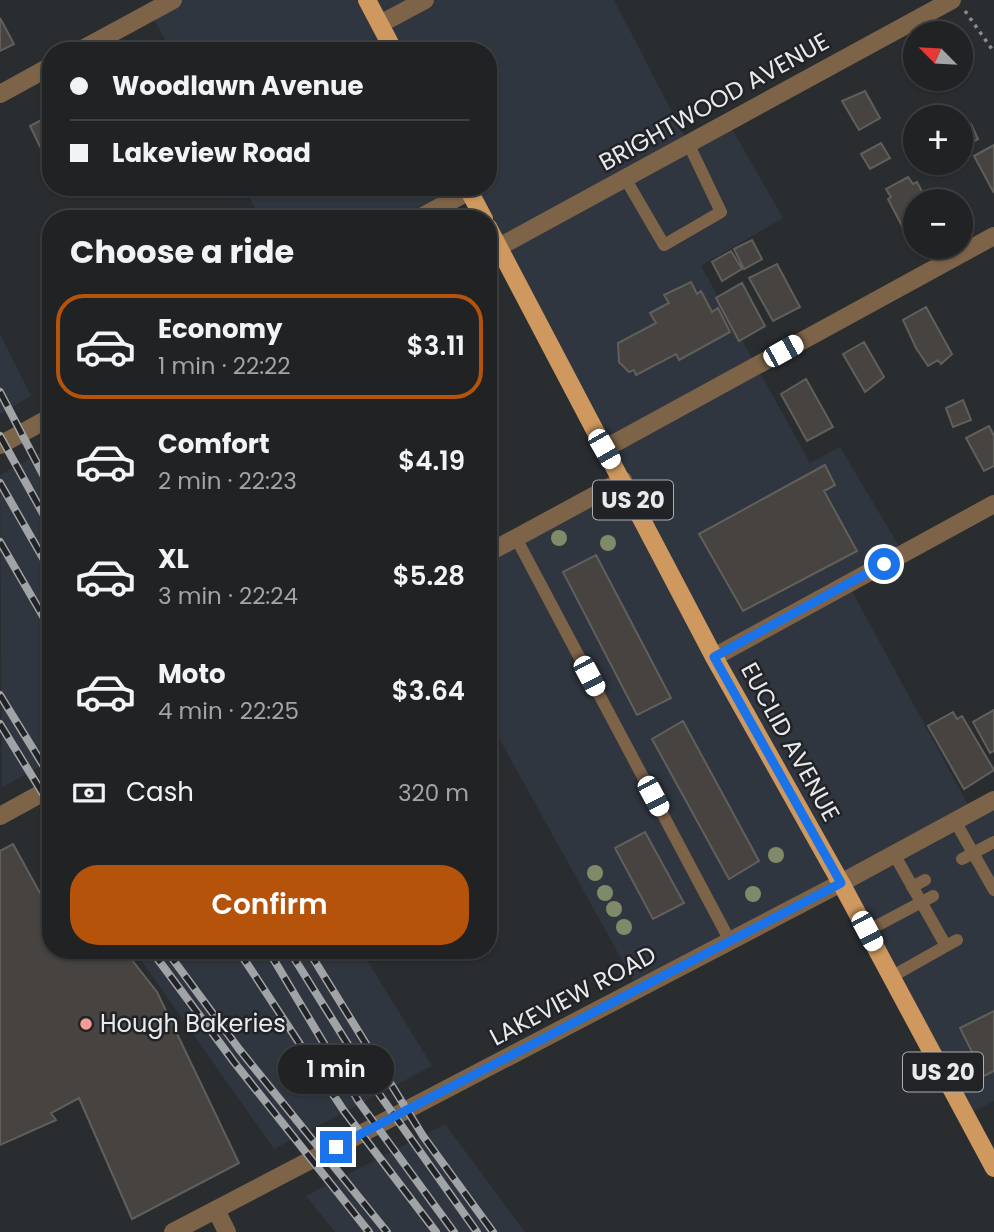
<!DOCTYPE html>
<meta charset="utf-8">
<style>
:root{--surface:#202224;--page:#282a2c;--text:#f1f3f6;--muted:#a2a4a6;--line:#3d3f41;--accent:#b45309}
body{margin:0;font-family:Poppins,sans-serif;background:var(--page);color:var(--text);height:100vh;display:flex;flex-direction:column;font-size:26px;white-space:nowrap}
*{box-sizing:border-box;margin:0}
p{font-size:23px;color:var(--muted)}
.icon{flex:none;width:38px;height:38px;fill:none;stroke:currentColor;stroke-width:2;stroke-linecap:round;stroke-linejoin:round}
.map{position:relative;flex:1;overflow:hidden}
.side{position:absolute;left:42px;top:210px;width:455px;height:749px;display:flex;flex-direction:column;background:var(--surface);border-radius:28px;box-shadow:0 2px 5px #0004,0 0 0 2px var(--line)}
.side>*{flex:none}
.guide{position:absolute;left:42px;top:42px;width:455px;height:154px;border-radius:28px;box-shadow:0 2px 5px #0004,0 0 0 2px var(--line);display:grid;align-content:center;height:154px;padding:0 28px;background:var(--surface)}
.needle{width:46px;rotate:294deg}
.tools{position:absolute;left:903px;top:21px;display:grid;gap:14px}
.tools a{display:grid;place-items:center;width:70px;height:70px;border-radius:50%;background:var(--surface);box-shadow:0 2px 5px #0004,0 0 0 2px var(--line);font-size:35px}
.end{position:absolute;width:32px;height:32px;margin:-16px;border:9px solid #1a73e8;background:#fff;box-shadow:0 0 0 4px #fff}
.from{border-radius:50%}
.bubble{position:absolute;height:49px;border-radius:24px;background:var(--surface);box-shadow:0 2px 5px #0004,0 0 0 2px var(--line);font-size:23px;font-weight:600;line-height:49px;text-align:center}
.car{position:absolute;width:21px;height:42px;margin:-21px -10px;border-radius:9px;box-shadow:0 0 5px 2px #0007;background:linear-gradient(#fff 24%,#345 0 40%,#fff 0 76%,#345 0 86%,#fff 0)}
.guide b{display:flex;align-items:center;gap:24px;height:66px;font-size:26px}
.guide b+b{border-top:2px solid var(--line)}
.guide i{width:18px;height:18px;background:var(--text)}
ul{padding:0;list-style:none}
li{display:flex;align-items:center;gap:21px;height:105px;margin:0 14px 10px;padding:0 14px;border:4px solid transparent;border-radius:28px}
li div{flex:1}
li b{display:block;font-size:26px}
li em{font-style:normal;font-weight:600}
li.selected{border-color:var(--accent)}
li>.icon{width:63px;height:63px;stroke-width:1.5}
h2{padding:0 28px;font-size:32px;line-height:84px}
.pay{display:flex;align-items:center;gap:18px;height:77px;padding:0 28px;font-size:26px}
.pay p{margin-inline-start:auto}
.cta{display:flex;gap:14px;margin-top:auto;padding:14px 28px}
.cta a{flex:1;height:80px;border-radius:28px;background:var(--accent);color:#fff;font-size:28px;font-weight:600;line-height:80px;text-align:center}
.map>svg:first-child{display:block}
.built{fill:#30363f}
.building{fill:#464340;stroke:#615f5b;stroke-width:2}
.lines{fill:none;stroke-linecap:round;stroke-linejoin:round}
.path{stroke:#888a8d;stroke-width:3.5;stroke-dasharray:3.5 5;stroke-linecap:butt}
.service{stroke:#7d6348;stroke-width:12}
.minor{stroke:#7d6348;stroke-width:18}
.tertiary{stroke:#7d6348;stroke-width:18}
.primary{stroke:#ce985e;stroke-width:18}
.rail-casing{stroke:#a1a4a6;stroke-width:8}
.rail{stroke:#212326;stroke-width:5;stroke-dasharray:16;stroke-linecap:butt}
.tree{fill:#808a68}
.route{stroke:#1a73e8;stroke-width:9}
.poi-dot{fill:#f59c95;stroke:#212326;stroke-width:2.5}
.labels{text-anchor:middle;stroke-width:5;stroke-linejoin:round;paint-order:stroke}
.shield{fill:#212326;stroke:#acaeb1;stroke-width:2}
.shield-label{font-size:23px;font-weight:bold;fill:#e8eaec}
.street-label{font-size:24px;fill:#e8eaec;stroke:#212326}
.poi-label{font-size:24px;fill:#e8eaec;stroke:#212326;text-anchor:start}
</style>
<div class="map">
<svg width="994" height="1232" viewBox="0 0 994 1232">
<rect width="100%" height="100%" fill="#2a2d30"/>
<path class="built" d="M173 0H614L688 143 728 122 783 218 701 266 810 463 840 447 903 553 848 584 972 812 994 800V1101L966 1115 841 883 638 989 488 718V553L623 480 469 192 418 219H261L244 187H488V51H171L150 12Z
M0 334 31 396 0 414Z
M51 447V761L2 787 0 475Z
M134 950H361L432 1066 274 1149Z
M445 1124 525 1232H335L306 1196Z"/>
<path class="building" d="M0 18 14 44 0 51Z
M865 91 880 118 859 130 842 101Z
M51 115V169L30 126Z
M971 124 978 139 961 148V129Z
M881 143 890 158 870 169 861 154Z
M994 145V193L974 156Z
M908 177 913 184 917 182 927 201H915V245L913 247 888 199 891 197 886 189Z
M752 240 762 259 744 269 734 249Z
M731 251 742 269 722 281 712 262Z
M777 264 800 307 773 321 749 278Z
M691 282 697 294 701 291 712 312 718 308 730 332 679 360 676 354 636 375 634 370 629 372 619 362 618 343 656 323 650 313 669 303 664 295Z
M742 283 765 326 739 341 716 298Z
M926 307 952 354 941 364 938 360 928 366 916 348 903 320Z
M864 342 884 377 865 392 843 354Z
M806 379 833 427 807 441 781 394Z
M963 400 971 420 953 427 946 408Z
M989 426 994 436V466L984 471 966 438Z
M825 465 835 485 824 491 857 551 743 611 699 534Z
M596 555 671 698 637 715 563 572Z
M994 710V751L990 753 973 722Z
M953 712 957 719 962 716 994 770 964 789 928 726Z
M683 721 759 861 729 879 652 739Z
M645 832 684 903 653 919 615 848Z
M13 844 51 913V950H71L74 956 95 950H124L157 992 239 1163 132 1219 79 1098 51 1113 56 1120 0 1145V851Z
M994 1011V1071L984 1076 960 1028Z"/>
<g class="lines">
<path class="path" d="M965 11 994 52"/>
<path class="service" d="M625 178 664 245 721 212 688 143
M516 538 730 941
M955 821 994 890
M894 854 946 946 957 940
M962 859 994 842
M912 887 925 880
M867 931 933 896
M891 977 946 946"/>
<path class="minor" d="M380 24 425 0
M79 51 173 0
M0 94 51 66
M418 219 469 191
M499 247 952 0
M0 445 51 417
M604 449 994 236
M488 553 623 480
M714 657 994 504
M0 816 51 788
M841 883 994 800
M216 1210 227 1232"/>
<path class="tertiary" d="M173 1232 841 883"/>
<path class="primary" d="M367 0 394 51
M467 187 484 219
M488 227 714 657 841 883 994 1168"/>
<defs>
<path id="rail" d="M0 392 51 490
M0 436 51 528
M0 483 51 572
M0 542 51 630
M0 695 51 778
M0 724 51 807
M151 950 234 1062 369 1232
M166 950 239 1049 387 1232
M238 950 344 1111 436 1232
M268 950 359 1102 454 1232
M289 950 377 1091 477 1232
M308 950 423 1136 493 1232"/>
</defs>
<use href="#rail" class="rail-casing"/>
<use href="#rail" class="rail"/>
</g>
<g class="tree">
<circle cx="559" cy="538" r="8"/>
<circle cx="608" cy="543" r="8"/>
<circle cx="776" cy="855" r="8"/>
<circle cx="595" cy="873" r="8"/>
<circle cx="605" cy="893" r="8"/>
<circle cx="753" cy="894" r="8"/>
<circle cx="614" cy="909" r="8"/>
<circle cx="624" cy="927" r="8"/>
</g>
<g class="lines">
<path class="route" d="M336 1147 841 883 714 657 884 564"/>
</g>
<circle class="poi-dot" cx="86" cy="1024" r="7"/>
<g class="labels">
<g class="shield">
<rect x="593" y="480.5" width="80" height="39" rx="5"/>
<rect x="903" y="1052.5" width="80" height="39" rx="5"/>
</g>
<g class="shield-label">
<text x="633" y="508">US 20</text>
<text x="943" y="1080">US 20</text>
</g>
<g class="street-label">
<text transform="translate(714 102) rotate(-29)" y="8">BRIGHTWOOD AVENUE</text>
<text transform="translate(790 742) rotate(61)" y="8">EUCLID AVENUE</text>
<text transform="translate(573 996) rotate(-28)" y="8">LAKEVIEW ROAD</text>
</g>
<g class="poi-label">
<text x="100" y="1032">Hough Bakeries</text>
</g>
</g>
</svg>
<div class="tools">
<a><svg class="needle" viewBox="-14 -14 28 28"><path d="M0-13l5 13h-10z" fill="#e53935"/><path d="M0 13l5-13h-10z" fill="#a2a4a6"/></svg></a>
<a>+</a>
<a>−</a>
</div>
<i class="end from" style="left:884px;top:564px"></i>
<i class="end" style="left:336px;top:1147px"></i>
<div class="bubble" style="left:278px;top:1045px;width:116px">1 min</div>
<i class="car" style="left:783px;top:351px;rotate:61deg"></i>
<i class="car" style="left:604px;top:449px;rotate:150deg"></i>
<i class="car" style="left:589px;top:676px;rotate:152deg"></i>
<i class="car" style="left:653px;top:796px;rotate:152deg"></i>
<i class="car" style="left:867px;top:931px;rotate:152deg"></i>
<div class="guide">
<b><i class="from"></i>Woodlawn Avenue</b>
<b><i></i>Lakeview Road</b>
</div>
<section class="side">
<h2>Choose a ride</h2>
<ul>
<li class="selected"><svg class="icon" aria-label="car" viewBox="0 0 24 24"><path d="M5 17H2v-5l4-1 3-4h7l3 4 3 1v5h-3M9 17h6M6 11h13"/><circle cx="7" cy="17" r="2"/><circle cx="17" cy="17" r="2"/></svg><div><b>Economy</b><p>1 min · 22:22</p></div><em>$3.11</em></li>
<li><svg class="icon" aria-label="car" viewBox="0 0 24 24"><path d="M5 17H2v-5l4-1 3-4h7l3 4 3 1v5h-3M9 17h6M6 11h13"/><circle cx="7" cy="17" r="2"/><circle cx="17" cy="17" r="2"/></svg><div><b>Comfort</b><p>2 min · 22:23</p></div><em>$4.19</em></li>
<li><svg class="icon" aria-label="car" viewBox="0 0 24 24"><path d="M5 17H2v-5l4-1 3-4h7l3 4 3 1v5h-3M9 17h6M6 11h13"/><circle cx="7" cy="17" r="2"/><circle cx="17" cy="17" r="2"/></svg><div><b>XL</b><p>3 min · 22:24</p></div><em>$5.28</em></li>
<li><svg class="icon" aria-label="car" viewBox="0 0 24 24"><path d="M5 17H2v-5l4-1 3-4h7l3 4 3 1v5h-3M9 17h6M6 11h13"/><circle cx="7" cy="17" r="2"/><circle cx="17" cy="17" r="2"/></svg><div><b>Moto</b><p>4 min · 22:25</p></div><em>$3.64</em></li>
</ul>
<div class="pay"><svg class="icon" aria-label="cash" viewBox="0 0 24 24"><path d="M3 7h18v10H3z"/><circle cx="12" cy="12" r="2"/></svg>Cash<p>320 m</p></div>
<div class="cta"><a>Confirm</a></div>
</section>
</div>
